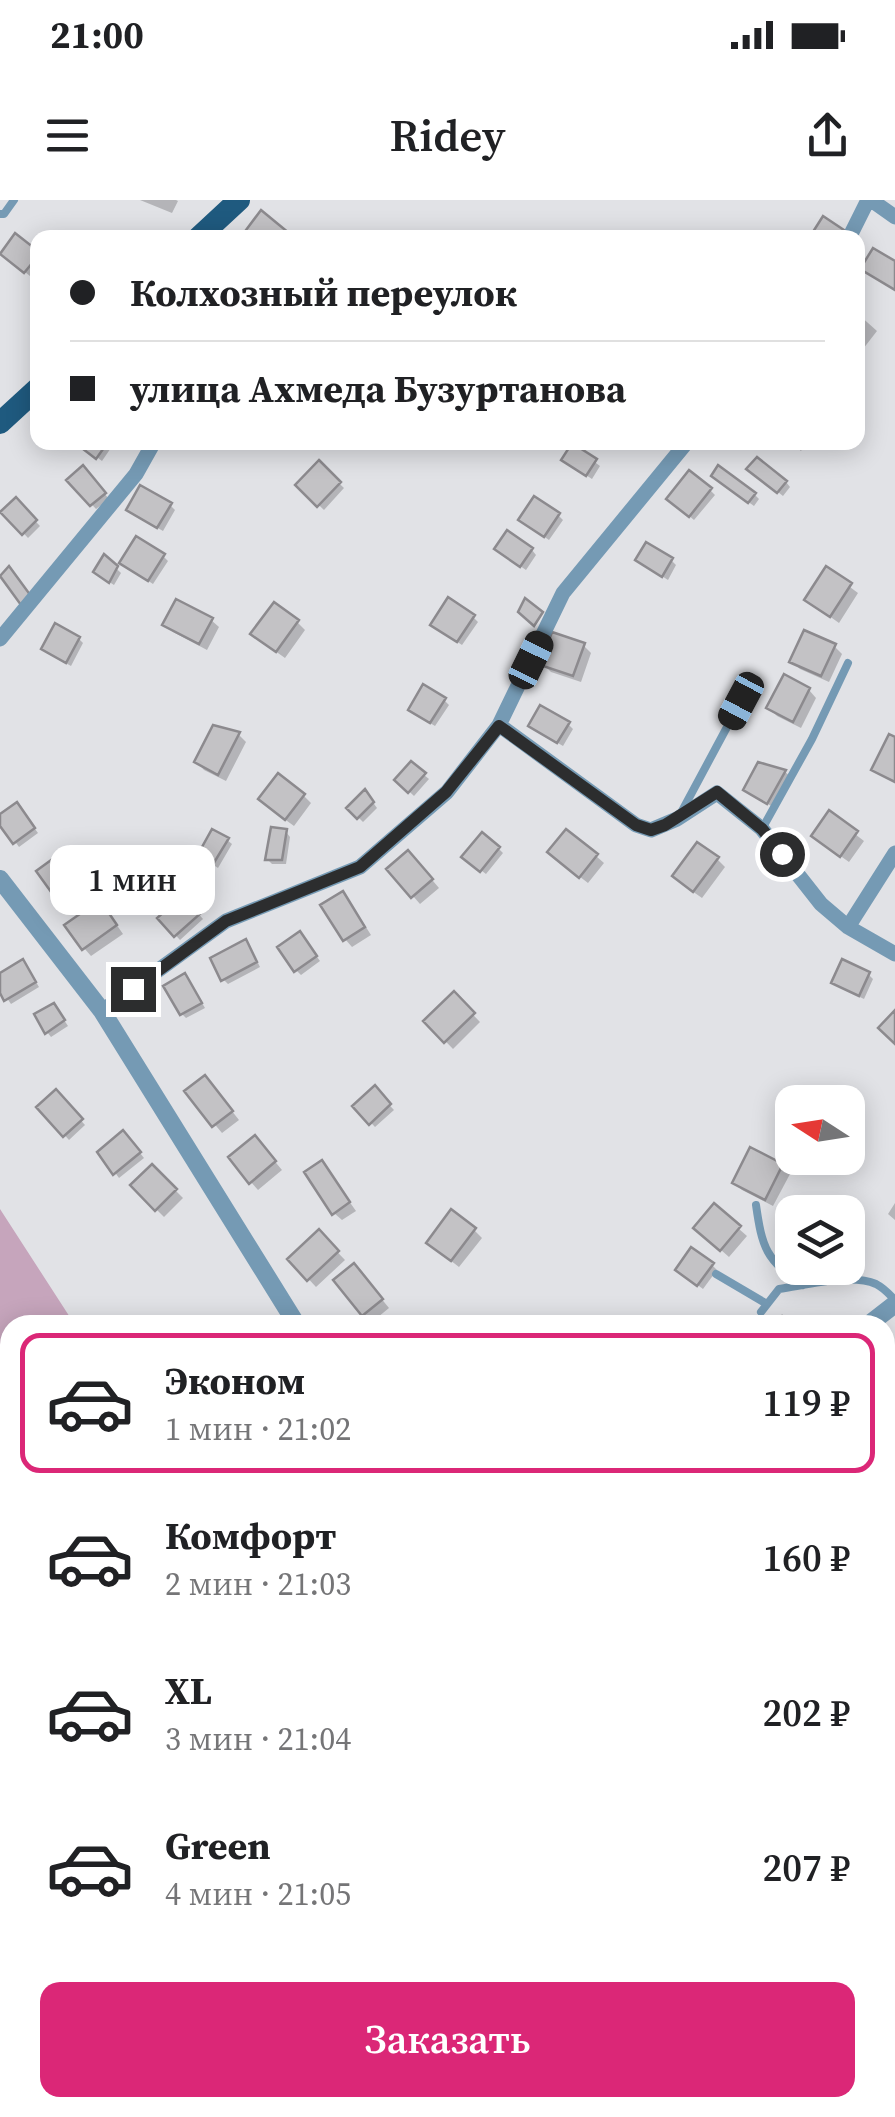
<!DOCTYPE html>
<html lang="ru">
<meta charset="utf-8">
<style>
:root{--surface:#fff;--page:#f6f6f6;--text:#202124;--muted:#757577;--line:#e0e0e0;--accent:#db2777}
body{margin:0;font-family:"Source Serif 4",serif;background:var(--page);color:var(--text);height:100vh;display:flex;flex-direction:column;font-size:38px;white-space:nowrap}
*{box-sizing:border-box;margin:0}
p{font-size:32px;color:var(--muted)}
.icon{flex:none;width:55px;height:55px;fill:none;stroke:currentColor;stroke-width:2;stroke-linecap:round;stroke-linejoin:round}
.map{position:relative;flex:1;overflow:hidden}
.sheet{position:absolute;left:0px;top:1115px;width:895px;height:802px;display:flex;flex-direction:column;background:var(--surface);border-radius:30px 30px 0 0;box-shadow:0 5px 25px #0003}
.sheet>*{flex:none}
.banner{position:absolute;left:30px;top:30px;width:835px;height:220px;border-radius:20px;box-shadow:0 5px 25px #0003;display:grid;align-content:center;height:220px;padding:0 40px;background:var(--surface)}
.needle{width:65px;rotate:282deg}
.fabs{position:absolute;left:775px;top:885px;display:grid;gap:20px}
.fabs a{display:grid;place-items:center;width:90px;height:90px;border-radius:20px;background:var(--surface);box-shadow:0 5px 25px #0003;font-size:50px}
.end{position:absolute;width:45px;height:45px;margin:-22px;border:12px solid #2c2d2e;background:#fff;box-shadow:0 0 0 5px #fff}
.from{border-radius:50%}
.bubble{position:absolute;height:70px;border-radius:20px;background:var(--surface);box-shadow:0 5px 25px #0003;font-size:32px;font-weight:600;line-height:70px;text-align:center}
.car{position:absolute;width:30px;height:60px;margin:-30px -15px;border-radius:12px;box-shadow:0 0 8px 2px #0007;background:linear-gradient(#222 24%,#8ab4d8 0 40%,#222 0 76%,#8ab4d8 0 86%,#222 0)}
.banner b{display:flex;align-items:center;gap:35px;height:95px;font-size:38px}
.banner b+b{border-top:2px solid var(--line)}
.banner i{width:25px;height:25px;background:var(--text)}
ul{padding:18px 0 0;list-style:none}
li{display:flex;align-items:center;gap:30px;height:140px;margin:0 20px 15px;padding:0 20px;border:5px solid transparent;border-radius:20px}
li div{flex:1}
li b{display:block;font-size:38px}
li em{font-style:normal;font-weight:600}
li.current{border-color:var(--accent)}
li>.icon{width:90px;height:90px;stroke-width:1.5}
.cta{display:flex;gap:20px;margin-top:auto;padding:20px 40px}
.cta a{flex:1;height:115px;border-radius:20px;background:var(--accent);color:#fff;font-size:40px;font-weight:600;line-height:115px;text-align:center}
.status{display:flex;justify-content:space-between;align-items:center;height:70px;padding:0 50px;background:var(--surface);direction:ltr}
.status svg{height:28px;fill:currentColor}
header{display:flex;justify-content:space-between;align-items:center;height:130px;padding:0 40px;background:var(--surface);font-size:45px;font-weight:600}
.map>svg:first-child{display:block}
.green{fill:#c6a5bc}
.shadow{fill:#0003}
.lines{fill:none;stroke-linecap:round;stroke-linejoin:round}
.stream{stroke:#84c2cc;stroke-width:5}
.building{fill:#c3c2c5;stroke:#8c8a8e;stroke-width:2.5}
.service{stroke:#759ab4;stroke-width:8}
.minor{stroke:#759ab4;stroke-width:15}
.tertiary{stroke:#759ab4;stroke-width:18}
.primary{stroke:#1f5a7f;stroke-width:22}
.route{stroke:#2c2d2e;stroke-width:12}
</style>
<div class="status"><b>21:00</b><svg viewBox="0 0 49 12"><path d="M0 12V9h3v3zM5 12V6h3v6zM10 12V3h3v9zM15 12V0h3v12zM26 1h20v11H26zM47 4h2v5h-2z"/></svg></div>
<header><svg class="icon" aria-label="menu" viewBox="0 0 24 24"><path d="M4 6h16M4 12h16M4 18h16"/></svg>Ridey<svg class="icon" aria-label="share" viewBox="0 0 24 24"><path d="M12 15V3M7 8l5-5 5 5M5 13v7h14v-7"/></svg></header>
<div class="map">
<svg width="895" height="1917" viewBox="0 0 895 1917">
<rect width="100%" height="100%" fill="#e1e2e6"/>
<path class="green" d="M0 1009 75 1125H10V1168L0 1155Z
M0 1372 5 1395 10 1399V1661L0 1656Z"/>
<path class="shadow" d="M140 0H176L178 1 172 13Z
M38 54V66L30 76 7 58Z
M858 114 877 131 863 149 858 145Z
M77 242H115L102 261Z
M789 242H807L801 251Z
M573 246 600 266 592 279 569 264Z
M319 264 344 288 324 310 298 285Z
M87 273 109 299 96 309 69 280Z
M754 273 786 282 790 287 783 296Z
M719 281 755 295 759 299 754 306Z
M710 290 715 295 694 320 674 303Z
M16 301 40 326 28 338 4 312Z
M170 305 175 310 163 331 134 314Z
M558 315 563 320 549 340 526 324Z
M532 350 536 355 526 370 501 353Z
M163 356 168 361 153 384 127 367Z
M104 357 121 373 114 385 100 376Z
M671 360 676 365 668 380 643 364Z
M827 370 858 393 839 423 807 400Z
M473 417 478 422 462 445 438 429Z
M211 420 219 427 207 450 173 432 165 425Z
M297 422 305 430 285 458 261 441Z
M79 439 83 443 71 466 48 453Z
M583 445 591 453 581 482 551 472 543 464Z
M834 446 842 454 829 482 800 469 792 462Z
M809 490 816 498 801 528 777 516 769 508Z
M444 500 449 505 435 526 415 514Z
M568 524 573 529 563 546 536 530Z
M238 534 246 542 226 581 204 570 197 562Z
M759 565 785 572 790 576 773 607 750 594Z
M424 575 429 579 414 596 397 580Z
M304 596 311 603 294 626 268 607Z
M369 597 377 608 363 622 349 608Z
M21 610 38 633 19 647 0 621V617Z
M829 614 864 641 849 662 822 643Z
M286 632 290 637 286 664H272L268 660Z
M227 640 232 644 218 668 200 656Z
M498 648 503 653 486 674 469 661Z
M596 656 604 663 588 683 558 660Z
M76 657 93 680 64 702 56 694Z
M717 659 725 667 702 698 682 684Z
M416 661 439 688 420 704 413 696Z
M342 694 350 702 371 735 352 747 345 739Z
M184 697 203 719 180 740 160 718Z
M107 711 123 734 91 756 84 748Z
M304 739 320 761 301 775 296 770Z
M250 747 260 767 228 784 223 779Z
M27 767 39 787 11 804 0 788V776Z
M868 774 873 779 864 799 839 787 834 782Z
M189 781 205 808 186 818 182 814Z
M454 795 480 822 453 849 426 821Z
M58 811 68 826 51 837 47 832Z
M212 886 239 920 222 933 187 891Z
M374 889 394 910 375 927 355 906Z
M56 893 85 925 69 940 40 907Z
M128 938 144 958 119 978 101 953Z
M262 946 282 970 258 990 251 982Z
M751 951 782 966 790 974 773 1006 742 990 735 983Z
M322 963 356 1011 342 1020 334 1013Z
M152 967 183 998 164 1017 133 986Z
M895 1003V1020L888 1014Z
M714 1007 747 1036 729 1057 704 1035Z
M474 1030 482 1038 459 1067 437 1050Z
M319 1033 345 1060 316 1087 290 1059Z
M712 1065 717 1070 703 1089 683 1074Z
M361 1074 389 1108 372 1122 364 1114Z
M782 1114 794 1125H773Z
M0 1241 7 1250 0 1256Z
M895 1571V1590L887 1582Z
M0 1672 10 1682 0 1694Z
M0 1697 10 1708 7 1715 0 1708Z"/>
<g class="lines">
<path class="stream" d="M0 1439 10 1445
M885 1745 895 1754"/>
</g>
<path class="building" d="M261 10 295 38H255L246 30Z
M823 16 844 30 838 38H815L811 35Z
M15 33 38 51V56L24 73 0 54Z
M873 48 895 61V90L860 69Z
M74 242H108L96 259Z
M572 243 597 259 586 276 561 260Z
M757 257 787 281 777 293 746 269Z
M319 260 341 282 317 307 295 285Z
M83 265 106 293 90 306 66 280Z
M718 265 756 293 748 303 711 276Z
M689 270 712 288 689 317 666 299Z
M140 285 172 303 157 328 126 310Z
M534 296 560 313 544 337 518 320Z
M16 297 37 320 22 335 0 312Z
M507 330 533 348 520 367 494 349Z
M136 336 165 354 148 381 119 363Z
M646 342 673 358 662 377 635 360Z
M104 354 118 366 109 383 93 372Z
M9 366 31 396 21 405 0 376Z
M826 366 852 383 830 417 804 400Z
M448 397 475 415 457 442 430 425Z
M525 398 543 412 534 426 518 412Z
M176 399 213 418 199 444 162 425Z
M274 402 299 420 276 452 250 434Z
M55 423 80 437 66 463 41 449Z
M804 430 836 444 821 476 789 462Z
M552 432 585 443 573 476 540 465Z
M784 474 810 488 793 522 766 508Z
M423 484 446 498 430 523 408 510Z
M540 505 570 522 557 543 528 526Z
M213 525 240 532 218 575 194 562Z
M889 534 895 537V582L871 570Z
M411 561 426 573 408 593 394 580Z
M758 562 786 570 767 604 743 590Z
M278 573 305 594 285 620 258 599Z
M365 589 374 602 357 619 346 608Z
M17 602 35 628 13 644 0 626V614Z
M829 610 858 631 840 657 811 636Z
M271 627 287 629 282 660H265Z
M212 629 229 638 212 666 197 656Z
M566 629 598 654 579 678 547 652Z
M482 632 500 647 480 672 461 657Z
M697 642 719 657 693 692 672 676Z
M69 647 87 672 54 696 36 671Z
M408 650 433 679 411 698 386 669Z
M343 691 365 727 343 741 320 705Z
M184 694 201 713 174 737 157 718Z
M100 700 117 725 82 750 64 725Z
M300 731 317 756 294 772 277 747Z
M246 739 257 762 221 781 210 758Z
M23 759 36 782 4 801 0 793V773Z
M842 759 870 772 859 796 831 783Z
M185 773 202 803 180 815 163 786Z
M454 791 475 813 444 843 423 821Z
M54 803 65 820 45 834 34 814Z
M895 810V844L878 828Z
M205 875 233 911 212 927 184 891Z
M375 885 391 904 369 925 352 906Z
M56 889 83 919 63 937 36 907Z
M123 930 141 952 113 975 97 952Z
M255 935 276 961 249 984 228 957Z
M750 947 783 964 765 1000 732 983Z
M322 960 350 1002 332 1015 304 972Z
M152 964 177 989 155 1011 130 985Z
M714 1003 741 1026 720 1051 693 1028Z
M451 1009 476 1028 451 1061 426 1043Z
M319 1029 339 1051 307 1081 287 1059Z
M691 1047 714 1063 697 1086 675 1070Z
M354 1063 383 1099 362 1116 333 1080Z
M664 1908H700L705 1914 701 1917H663L658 1912Z"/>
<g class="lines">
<path class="service" d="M0 14H4L14 0
M682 611 741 501
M762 629 812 539 848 463
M756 1005C762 1047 766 1061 803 1085
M716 1074 767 1104
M761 1112 779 1089C807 1085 851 1073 876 1084 884 1088 889 1094 895 1100
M885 1667 895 1657"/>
<path class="minor" d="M871 0 895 17
M849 38 868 0
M0 439 136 274 154 242
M499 525 636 625 651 630 677 619 717 593 762 629 821 704 848 727 895 754
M848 727 895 653
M102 811 226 721 360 667 447 592 499 525 563 393 687 242
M0 1656 10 1661
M885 1696 895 1707
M355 1908 365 1917"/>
<path class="tertiary" d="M0 679 102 811 297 1125
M868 1125 895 1104
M630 1908 636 1917
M423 1917 438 1908"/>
<path class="primary" d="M198 38 239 0
M0 223 38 188"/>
</g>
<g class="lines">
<path class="route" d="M133 789 226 721 360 667 446 592 499 526 636 625 651 630 665 625 717 592 762 629 782 654"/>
</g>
</svg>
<div class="fabs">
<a><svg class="needle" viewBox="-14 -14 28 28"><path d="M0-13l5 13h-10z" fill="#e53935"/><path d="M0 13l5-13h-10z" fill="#757577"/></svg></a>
<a><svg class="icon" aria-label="layers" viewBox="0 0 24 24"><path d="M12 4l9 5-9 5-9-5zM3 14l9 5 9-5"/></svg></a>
</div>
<i class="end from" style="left:782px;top:654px"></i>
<i class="end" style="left:133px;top:789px"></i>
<div class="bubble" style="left:50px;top:645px;width:165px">1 мин</div>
<i class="car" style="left:531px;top:460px;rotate:26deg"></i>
<i class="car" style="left:741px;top:501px;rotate:208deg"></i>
<div class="banner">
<b><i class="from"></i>Колхозный переулок</b>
<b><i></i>улица Ахмеда Бузуртанова</b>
</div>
<section class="sheet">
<ul>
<li class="current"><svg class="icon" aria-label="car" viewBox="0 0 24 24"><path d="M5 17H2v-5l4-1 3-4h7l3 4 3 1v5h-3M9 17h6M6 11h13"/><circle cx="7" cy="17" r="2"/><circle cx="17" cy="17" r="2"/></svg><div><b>Эконом</b><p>1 мин · 21:02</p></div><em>119 ₽</em></li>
<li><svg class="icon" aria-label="car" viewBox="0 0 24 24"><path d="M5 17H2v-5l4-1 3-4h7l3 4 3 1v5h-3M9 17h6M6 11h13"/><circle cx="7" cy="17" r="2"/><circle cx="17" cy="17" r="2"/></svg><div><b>Комфорт</b><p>2 мин · 21:03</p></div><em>160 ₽</em></li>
<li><svg class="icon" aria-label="car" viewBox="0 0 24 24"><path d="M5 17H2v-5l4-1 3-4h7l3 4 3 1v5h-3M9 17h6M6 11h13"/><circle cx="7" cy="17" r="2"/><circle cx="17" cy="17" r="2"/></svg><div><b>XL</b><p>3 мин · 21:04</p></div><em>202 ₽</em></li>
<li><svg class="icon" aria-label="car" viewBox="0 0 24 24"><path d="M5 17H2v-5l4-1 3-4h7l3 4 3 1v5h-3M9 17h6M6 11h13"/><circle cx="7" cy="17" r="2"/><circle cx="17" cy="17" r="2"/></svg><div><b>Green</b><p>4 мин · 21:05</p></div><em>207 ₽</em></li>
</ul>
<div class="cta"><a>Заказать</a></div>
</section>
</div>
